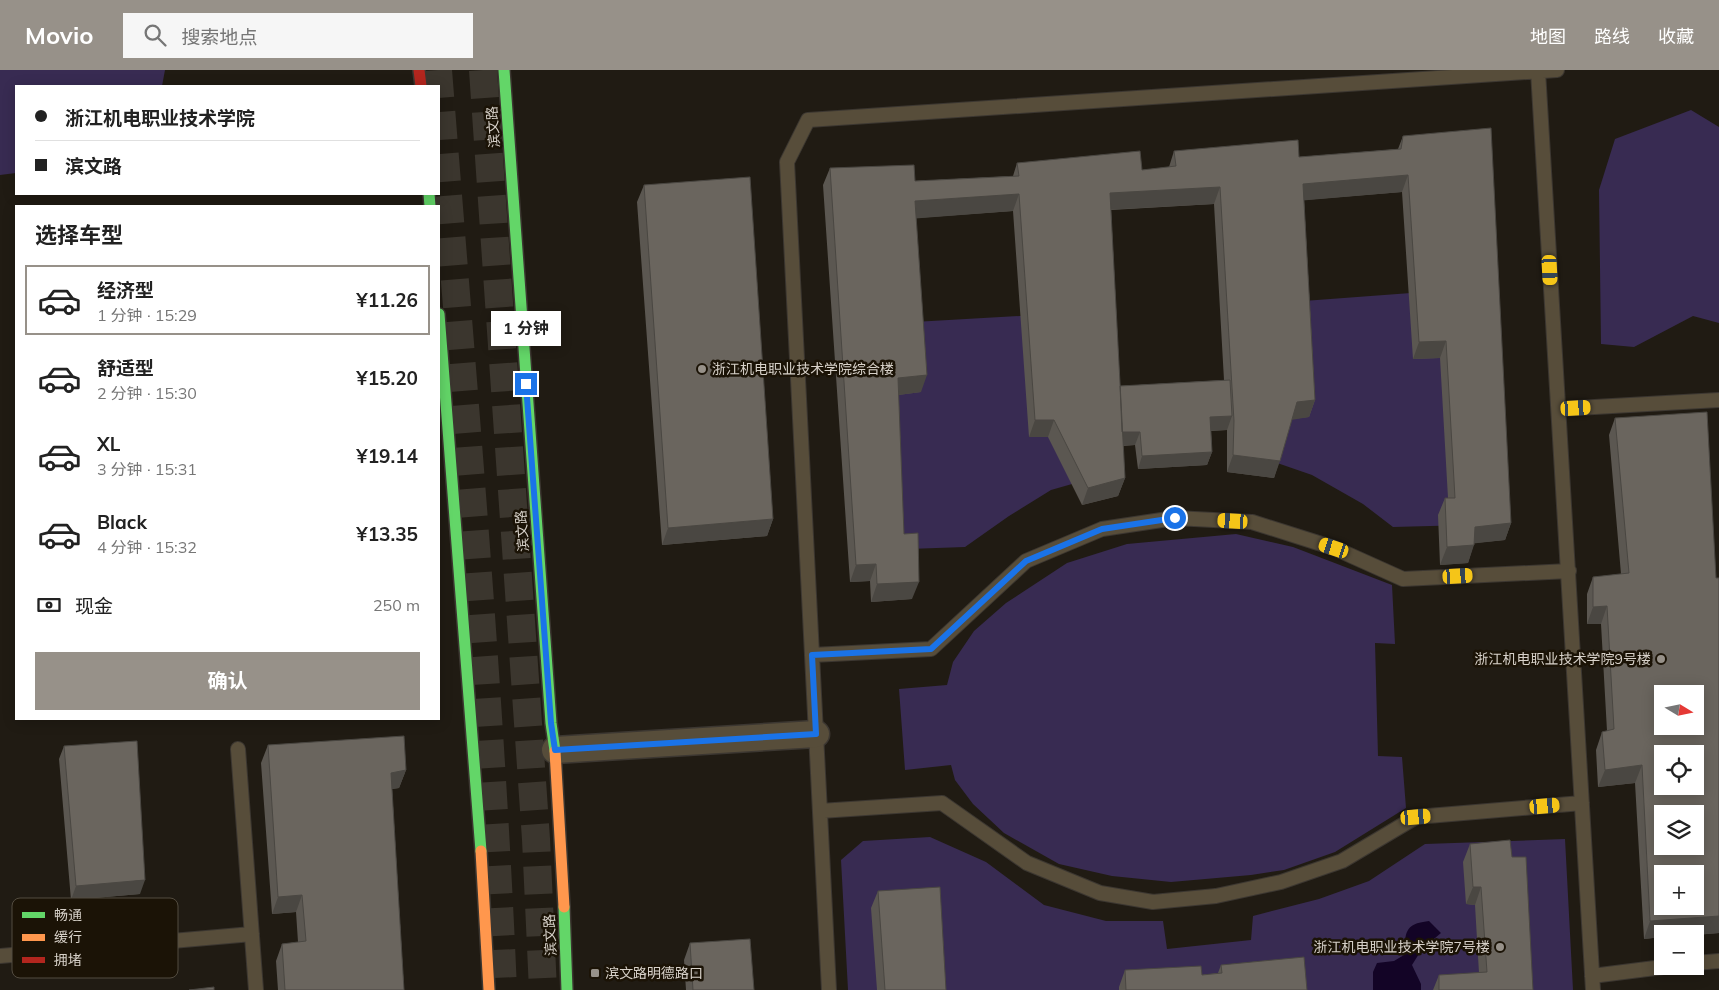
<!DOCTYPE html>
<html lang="zh">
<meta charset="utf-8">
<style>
:root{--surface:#fff;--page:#f6f6f6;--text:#222;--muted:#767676;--line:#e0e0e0;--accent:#979189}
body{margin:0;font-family:Mulish,"Noto Sans SC",sans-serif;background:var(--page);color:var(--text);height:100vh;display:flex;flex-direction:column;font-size:19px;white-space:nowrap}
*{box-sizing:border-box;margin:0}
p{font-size:16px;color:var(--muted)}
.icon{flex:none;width:28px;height:28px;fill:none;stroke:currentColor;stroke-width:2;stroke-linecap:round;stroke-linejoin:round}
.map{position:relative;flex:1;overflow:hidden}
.panel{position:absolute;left:15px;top:135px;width:425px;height:515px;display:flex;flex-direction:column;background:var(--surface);border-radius:0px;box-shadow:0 2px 12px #0003}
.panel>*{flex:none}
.hud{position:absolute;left:15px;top:15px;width:425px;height:110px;border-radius:0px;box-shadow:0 2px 12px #0003;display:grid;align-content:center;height:110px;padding:0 20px;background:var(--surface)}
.needle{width:32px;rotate:100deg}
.controls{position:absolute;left:1654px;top:615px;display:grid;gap:10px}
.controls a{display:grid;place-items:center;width:50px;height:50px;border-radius:0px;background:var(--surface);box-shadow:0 2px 12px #0003;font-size:25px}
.end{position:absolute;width:22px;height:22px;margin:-11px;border:6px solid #1a73e8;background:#fff;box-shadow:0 0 0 2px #fff}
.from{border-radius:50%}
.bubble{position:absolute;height:35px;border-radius:0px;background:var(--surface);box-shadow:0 2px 12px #0003;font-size:16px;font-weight:700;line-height:35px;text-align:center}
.car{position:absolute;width:15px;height:30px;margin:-15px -8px;border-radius:6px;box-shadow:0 0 4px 1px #0007;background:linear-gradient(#f5c518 24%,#345 0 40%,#f5c518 0 76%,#345 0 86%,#f5c518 0)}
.hud b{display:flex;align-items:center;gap:18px;height:48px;font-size:19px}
.hud b+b{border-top:1px solid var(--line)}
.hud i{width:12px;height:12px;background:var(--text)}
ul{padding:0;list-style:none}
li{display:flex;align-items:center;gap:15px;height:70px;margin:0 10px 8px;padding:0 10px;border:2px solid transparent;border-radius:0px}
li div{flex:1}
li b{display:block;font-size:19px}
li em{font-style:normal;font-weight:700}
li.current{border-color:var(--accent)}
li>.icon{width:45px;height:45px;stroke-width:1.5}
h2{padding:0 20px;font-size:22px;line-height:60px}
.pay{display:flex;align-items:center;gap:12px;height:55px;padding:0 20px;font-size:19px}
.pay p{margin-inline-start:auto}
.cta{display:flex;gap:10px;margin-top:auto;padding:10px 20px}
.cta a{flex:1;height:58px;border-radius:0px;background:var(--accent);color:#fff;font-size:20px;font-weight:700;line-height:58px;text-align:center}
header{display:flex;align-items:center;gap:30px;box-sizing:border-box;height:70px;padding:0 25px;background:var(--accent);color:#fff}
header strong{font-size:24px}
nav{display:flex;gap:28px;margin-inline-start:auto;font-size:18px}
.search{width:350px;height:45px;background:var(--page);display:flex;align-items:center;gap:12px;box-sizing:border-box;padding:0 18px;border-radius:0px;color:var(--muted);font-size:19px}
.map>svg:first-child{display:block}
.green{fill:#382b52}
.water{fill:#130426}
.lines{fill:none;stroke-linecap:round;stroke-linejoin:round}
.highway-tunnel{stroke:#3b362e;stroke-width:28;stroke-dasharray:28 14;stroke-linecap:butt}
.lane-casing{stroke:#3c3731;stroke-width:16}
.street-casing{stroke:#3c3731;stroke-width:29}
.fast-casing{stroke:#3c3731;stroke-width:14}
.slow-casing{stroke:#3c3731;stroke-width:14}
.jam-casing{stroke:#3c3731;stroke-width:14}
.lane{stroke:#574d3a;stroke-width:14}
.street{stroke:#574d3a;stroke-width:26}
.fast{stroke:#63d668;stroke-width:11}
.slow{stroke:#ff974d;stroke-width:11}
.jam{stroke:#b3261e;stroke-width:11}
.wall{fill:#5b5751;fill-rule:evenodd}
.shaded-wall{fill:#4a4742}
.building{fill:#6a655e;stroke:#4a4742;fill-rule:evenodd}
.route{stroke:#1a73e8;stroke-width:6}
.poi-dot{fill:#979189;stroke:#1b1306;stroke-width:2}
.labels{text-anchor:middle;stroke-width:5;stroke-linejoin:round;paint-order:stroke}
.street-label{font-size:14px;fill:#d7d1c9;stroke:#1b1306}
.poi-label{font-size:14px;fill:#d7d1c9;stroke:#1b1306;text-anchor:start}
.key{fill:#1b1306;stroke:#534c40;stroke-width:1}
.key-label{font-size:14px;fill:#d7d1c9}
</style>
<header>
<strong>Movio</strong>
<div class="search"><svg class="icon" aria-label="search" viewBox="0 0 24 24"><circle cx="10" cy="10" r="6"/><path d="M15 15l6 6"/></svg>搜索地点</div>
<nav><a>地图</a><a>路线</a><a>收藏</a></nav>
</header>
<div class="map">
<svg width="1719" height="920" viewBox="0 0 1719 920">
<rect width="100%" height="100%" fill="#201b13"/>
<path class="green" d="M0 0H165L162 16H16V103L0 105Z
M1691 40 1719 57V253L1693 246 1634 277 1601 274 1599 120 1615 69Z
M1451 220 1469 455 1393 457 1363 434 1312 405 1263 388 1264 234Z
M1072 243 1086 410 1051 420 1009 446 965 477 880 480 879 254Z
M1236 464 1293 477 1392 515 1395 574 1375 573 1378 686 1402 687 1406 738 1335 782 1284 800 1251 805 1171 812 1112 806 1059 794 1004 763 973 734 955 710 951 695 905 700 899 619 947 615 953 592 974 561 1006 533 1067 493 1127 474Z
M930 767 986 792 1044 835 1106 851H1163L1167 879 1251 870 1253 846 1319 829 1369 811 1425 774 1565 769 1573 920H848L841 790 863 771Z"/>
<path class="water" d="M1429 851 1441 863 1422 879 1412 895 1421 914V920H1373V902L1377 893 1394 891 1404 885C1406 863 1403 854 1429 851Z"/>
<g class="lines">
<path class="highway-tunnel" d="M438 0C462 306 490 613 503 920
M483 0 536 769 543 920"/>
<defs>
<path id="lane" d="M1538 1 1593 920
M1559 339 1719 330
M812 585 931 579 1026 491 1102 459 1175 448 1252 452 1334 478 1403 509 1569 501
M238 679 256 920
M820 741 942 733 1027 793 1100 823 1153 832 1216 826 1281 812 1342 791 1416 747 1582 733
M0 886 252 864
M1695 893 1719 891
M1592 906 1671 896
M829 920 787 92 808 50 1557 0"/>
<path id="street" d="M555 680 816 664"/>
<path id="fast" d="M504 0 551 653 555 681
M429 124 430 136
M439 244 481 781
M564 837 567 920"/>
<path id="slow" d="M555 681 564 837
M481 781 489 920"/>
<path id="jam" d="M419 0 421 16"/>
</defs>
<use href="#lane" class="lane-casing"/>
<use href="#street" class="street-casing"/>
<use href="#fast" class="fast-casing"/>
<use href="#slow" class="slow-casing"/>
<use href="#jam" class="jam-casing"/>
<use href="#lane" class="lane"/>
<use href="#street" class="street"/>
<use href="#fast" class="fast"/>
<use href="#slow" class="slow"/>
<use href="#jam" class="jam"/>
</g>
<path class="wall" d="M1403 66 1511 453 1505 470 1474 473 1468 493 1440 495 1438 445 1445 428H1448L1440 288 1413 289 1402 122 1304 130 1315 330 1309 347 1292 349 1274 408 1227 402V360L1211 361 1212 382 1207 395 1138 399 1135 375 1123 376 1125 408 1118 426 1082 435 1048 367H1029L1013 141 916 148 921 322 898 325 904 464 912 529 871 532 870 511 850 512 823 115 830 98 915 111 1013 106 1017 93 1142 100 1169 97 1174 81 1299 87 1398 79ZM1214 134 1224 310 1120 316 1111 140Z
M644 115 773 449 767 466 662 475 637 132Z
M1615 348 1716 508H1719V863L1695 865V864H1662V867L1644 869 1635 713 1598 717 1596 680 1602 662 1607 661 1601 554H1587V524L1593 507 1621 504 1609 365Z
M268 675 406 700 399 718 392 719 404 920H278L276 891 282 874 298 872 296 842 272 844 261 693Z
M64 676 140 824 71 830 59 689Z
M1470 774 1512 787 1533 920H1433L1439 905 1479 903 1475 835 1466 834 1463 792Z
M878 821 946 920H877L871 838Z
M690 873 754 920H686L684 890Z
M1221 895 1307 920H1119V917L1125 900 1202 905 1218 903Z"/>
<path class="shaded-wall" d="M1408 105 1402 122 1297 131 1303 114Z
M1220 117 1214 134 1104 140 1110 123Z
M1019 124 1013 141 909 149 915 131Z
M1446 271 1440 288 1413 289 1419 272Z
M927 305 921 322 891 326 898 308Z
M1315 330 1309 347 1291 350 1297 332Z
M1232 346 1227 360 1205 361 1210 347Z
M1035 350H1054L1048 367H1029Z
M1121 362H1140L1135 375 1116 376Z
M1212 382 1207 395 1138 399 1142 386Z
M1233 385 1280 391 1274 408 1227 402Z
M1125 408 1118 426 1082 435 1088 418Z
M773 449 767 466 662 475 668 458Z
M1511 453 1505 470 1469 474 1475 457Z
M1474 475 1468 493 1440 495 1447 477Z
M876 494 870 511 850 512 856 495Z
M919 512 912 529 871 532 877 514Z
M1607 536 1601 554H1587L1593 537Z
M1642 695 1635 713 1598 717 1605 700Z
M406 700 399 718 384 720 391 703Z
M145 810 140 824 71 830 76 816Z
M1473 817H1481L1475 835 1466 834Z
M302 825 296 842 272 844 278 827Z
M1719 846V863L1695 865V864H1662V867L1644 869 1650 851Z"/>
<path class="building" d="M1491 58 1511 453 1475 457 1474 475 1447 477 1445 428H1455L1446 271 1419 272 1408 105 1303 114 1315 330 1297 332 1280 391 1233 385 1234 351 1220 117 1110 123 1125 408 1088 418 1054 350H1035L1019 124 915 131 927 305 898 308 904 464 918 463 919 512 877 514 876 494 856 495 830 98 914 95 915 111 1019 106 1017 93 1140 81 1142 100 1176 96 1174 81 1298 70 1299 87 1401 79 1403 66Z
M750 107 773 449 668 458 644 115Z
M1230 310 1232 346 1210 347 1212 382 1142 386 1140 362H1122L1120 316Z
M1707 342 1716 508H1719V846L1650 851 1642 695 1605 700 1602 662 1614 659 1607 536 1593 537V507L1629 503 1615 348ZM1662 624H1695V656H1662ZM1662 684H1695V716H1662ZM1662 744H1695V776H1662ZM1662 804H1695V836H1662Z
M404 666 406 700 391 703 404 920H285L282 874 306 871 302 825 278 827 268 675Z
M137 671 145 810 76 816 64 676Z
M1510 770 1512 787H1526L1533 920H1439V905L1487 902 1481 817H1473L1470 774Z
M940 817 946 920H885L878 821Z
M750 869 754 920H693L690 873Z
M1304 887 1307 920H1126L1125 900 1201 896 1202 905 1222 903 1221 895Z
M214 917V920H189Z"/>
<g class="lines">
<path class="route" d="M526 314 551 653 555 680 816 664 812 585 931 579 1026 491 1102 459 1175 448"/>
</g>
<g class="poi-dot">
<circle cx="702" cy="299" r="5"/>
<circle cx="1661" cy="589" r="5"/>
<circle cx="1500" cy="877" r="5"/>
<rect x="590" y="898" width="10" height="10" rx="2.5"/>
</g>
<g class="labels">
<g class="street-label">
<text transform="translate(493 57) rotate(-94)" y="5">滨文路</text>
<text transform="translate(522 461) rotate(-94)" y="5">滨文路</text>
<text transform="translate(550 865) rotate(-93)" y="5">滨文路</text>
</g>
<g class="poi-label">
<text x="712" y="304">浙江机电职业技术学院综合楼</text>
<text x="1651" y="594" text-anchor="end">浙江机电职业技术学院9号楼</text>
<text x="1490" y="882" text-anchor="end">浙江机电职业技术学院7号楼</text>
<text x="605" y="908">滨文路明德路口</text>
</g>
</g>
<rect x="12" y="828" width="166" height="80" rx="8" class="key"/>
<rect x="22" y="842" width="23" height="6" fill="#63d668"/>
<rect x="22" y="864" width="23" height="7" fill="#ff974d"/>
<rect x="22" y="887" width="23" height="6" fill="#b3261e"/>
<g class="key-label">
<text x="54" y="850">畅通</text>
<text x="54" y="872">缓行</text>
<text x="54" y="895">拥堵</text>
</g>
</svg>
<div class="controls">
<a><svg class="needle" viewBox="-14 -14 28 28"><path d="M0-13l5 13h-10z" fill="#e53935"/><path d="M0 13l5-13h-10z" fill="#767676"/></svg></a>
<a><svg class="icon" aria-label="locate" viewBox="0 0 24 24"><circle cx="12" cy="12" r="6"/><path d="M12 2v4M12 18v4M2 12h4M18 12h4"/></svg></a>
<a><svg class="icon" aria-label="layers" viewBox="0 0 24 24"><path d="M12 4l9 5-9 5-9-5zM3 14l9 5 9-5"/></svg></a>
<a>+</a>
<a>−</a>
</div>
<i class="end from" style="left:1175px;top:448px"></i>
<i class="end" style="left:526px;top:314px"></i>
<div class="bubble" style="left:491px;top:241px;width:70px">1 分钟</div>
<i class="car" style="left:1550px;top:200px;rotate:177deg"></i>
<i class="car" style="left:1576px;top:338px;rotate:87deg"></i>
<i class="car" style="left:1233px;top:451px;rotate:273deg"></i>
<i class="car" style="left:1334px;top:478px;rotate:288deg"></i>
<i class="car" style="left:1458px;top:506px;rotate:87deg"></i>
<i class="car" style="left:1545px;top:736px;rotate:85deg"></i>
<i class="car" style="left:1416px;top:747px;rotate:85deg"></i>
<div class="hud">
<b><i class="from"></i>浙江机电职业技术学院</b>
<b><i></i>滨文路</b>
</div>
<section class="panel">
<h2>选择车型</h2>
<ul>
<li class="current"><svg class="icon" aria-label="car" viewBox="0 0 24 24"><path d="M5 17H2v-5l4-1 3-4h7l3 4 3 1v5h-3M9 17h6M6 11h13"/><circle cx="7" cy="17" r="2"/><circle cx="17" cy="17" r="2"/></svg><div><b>经济型</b><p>1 分钟 · 15:29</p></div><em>¥11.26</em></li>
<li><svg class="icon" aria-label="car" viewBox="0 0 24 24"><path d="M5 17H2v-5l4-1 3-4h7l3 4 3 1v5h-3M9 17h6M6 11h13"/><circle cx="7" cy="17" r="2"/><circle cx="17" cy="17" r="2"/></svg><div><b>舒适型</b><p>2 分钟 · 15:30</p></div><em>¥15.20</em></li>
<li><svg class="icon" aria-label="car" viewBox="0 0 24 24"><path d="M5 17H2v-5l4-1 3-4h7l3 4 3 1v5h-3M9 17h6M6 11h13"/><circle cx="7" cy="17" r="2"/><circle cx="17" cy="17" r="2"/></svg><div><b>XL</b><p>3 分钟 · 15:31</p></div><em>¥19.14</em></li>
<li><svg class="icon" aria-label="car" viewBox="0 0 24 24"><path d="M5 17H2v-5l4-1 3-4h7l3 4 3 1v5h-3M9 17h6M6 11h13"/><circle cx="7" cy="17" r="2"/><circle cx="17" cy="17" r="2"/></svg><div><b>Black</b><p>4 分钟 · 15:32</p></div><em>¥13.35</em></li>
</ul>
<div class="pay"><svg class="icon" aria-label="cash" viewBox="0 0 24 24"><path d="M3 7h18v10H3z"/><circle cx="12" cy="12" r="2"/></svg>现金<p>250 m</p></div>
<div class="cta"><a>确认</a></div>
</section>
</div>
